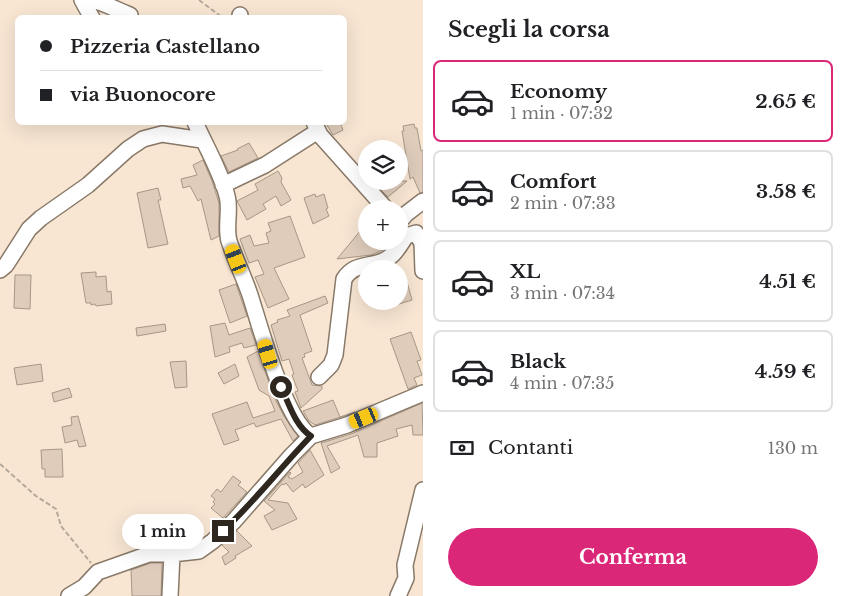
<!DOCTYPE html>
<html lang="it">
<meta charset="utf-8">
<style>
:root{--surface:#fff;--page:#f2f2f2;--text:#202124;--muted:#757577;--line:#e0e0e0;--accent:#db2777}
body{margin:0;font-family:"Libre Baskerville",serif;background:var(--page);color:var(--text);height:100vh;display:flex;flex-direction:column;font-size:19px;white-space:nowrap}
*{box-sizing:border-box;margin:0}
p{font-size:16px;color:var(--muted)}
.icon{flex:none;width:28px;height:28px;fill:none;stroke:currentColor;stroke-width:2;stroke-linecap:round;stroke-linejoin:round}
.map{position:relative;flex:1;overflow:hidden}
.details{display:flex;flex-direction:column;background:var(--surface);width:420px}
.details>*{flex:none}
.top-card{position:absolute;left:15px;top:15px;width:332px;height:110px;border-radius:8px;box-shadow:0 5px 20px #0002;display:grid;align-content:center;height:110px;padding:0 25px;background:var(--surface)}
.fabs{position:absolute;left:358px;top:140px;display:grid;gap:10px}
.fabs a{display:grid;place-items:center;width:50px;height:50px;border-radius:50%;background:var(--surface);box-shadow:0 5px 20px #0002;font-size:25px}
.end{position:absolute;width:22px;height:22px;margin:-11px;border:6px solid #2d271f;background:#fff;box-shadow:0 0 0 2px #fff}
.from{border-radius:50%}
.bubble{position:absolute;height:35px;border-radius:18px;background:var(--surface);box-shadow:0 5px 20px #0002;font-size:16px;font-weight:800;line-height:35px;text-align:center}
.car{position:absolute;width:15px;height:30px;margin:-15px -8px;border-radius:6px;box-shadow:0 0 4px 1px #0007;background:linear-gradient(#f5c518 24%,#345 0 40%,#f5c518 0 76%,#345 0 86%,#f5c518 0)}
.top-card b{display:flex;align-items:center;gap:18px;height:48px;font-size:19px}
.top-card b+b{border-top:1px solid var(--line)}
.top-card i{width:12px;height:12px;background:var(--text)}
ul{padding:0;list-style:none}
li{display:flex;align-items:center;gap:15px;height:82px;margin:0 10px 8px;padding:0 15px;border:2px solid var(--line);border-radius:8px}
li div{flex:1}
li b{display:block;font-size:19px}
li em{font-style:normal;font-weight:800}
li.selected{border-color:var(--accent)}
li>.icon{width:45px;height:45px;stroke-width:1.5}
h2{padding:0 25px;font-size:22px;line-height:60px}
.pay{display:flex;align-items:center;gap:12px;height:55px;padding:0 25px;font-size:19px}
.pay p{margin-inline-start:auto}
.action{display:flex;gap:10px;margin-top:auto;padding:10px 25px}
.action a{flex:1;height:58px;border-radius:30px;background:var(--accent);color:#fff;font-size:20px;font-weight:800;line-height:58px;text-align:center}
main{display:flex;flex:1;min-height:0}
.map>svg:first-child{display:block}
.building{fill:#dfccbb;stroke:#a99786}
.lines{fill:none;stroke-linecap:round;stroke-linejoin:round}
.minor-casing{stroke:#897968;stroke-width:18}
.path{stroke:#b7a999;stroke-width:2;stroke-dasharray:5 2.5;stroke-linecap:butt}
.minor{stroke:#fff;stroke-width:15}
.route{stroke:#2d271f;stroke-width:6}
</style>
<main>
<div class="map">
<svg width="423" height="596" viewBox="0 0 423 596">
<rect width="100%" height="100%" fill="#f8e6d3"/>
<path class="building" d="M325 122H340L343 130 333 135Z
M414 124 415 128H417L421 151 423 150V192L420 193 413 177 410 179 402 131H404L403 126Z
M249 143 258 158 229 172 221 156 238 150 237 149Z
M203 160 212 181 219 203V236L211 240 201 199 198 201 190 186 183 188 181 179 197 175 193 165Z
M278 171 282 178 281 182 291 200 281 206 276 196 263 204 266 209 247 220 237 201 258 190 255 184Z
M392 181H407L388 197 381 190Z
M158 188 161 200H158L168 244 148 248 137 193Z
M315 194 316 197 324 194 328 208 326 209 329 216 313 224 304 198Z
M290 216 305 257 274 268 289 299 268 308 255 277 264 274 258 260 249 263 240 239 250 235 254 246 269 243 266 233 271 231 268 223Z
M366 224V241H390L385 249 371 255 337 259Z
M96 272V277L106 276 107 292 111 291 112 304 96 306 95 304 91 305V303H86L81 273Z
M15 275H31L30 309 14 308Z
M407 282 412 300 399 304V284Z
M236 284 247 316 230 323 219 290Z
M325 296 328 303 300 315 312 351 304 354 305 357 302 358 312 385 322 386V389L301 408 295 392 298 391 292 375 294 374 289 359 282 361 271 325 278 322 277 320 290 316 287 310Z
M225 323 229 335 250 328 256 345 244 348 242 343 229 347 230 352 215 357 210 326Z
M165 324 166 331 137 336 136 328Z
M411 332 421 360 417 361 422 375 414 378 417 385 408 389 390 339Z
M258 351 274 397 284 416 298 436 293 441 281 419 256 427 254 423 235 430 239 440 224 445 212 414 247 402 253 418 275 411 269 396 259 390 247 357Z
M186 361 187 387 175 388 170 362Z
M41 364 43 381 17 385 14 368Z
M235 364 239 376 224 384 218 373Z
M69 388 72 397 54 402 52 393Z
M333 400 340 417 355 412 344 416 315 425 309 421 303 411Z
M422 403 423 435H413L412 425 396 429 398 436 377 443V457H364L358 435 327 446 340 468 331 473 321 443 351 434Z
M78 416 86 446 79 447 77 440 65 443 62 427 72 425 71 417Z
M62 449 63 477H45V469H42L41 450Z
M310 450 324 475 305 488 303 484 293 492 286 483 284 485 282 484 268 500 288 503 297 519 272 530 264 516 275 510 264 501 290 472 291 473 288 477 292 479 303 472 298 463Z
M233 476 241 482 238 485 247 492 223 518 211 508 215 504 213 502 215 499 211 496 217 489 221 492Z
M237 531 252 546 235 556 236 558 225 565 222 557 229 552 222 545Z
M151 563H162L161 596H132L131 570Z"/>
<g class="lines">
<defs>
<path id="minor" d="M82 0 92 18
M91 0C102 1 118 11 130 15
M240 15V18
M195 122C205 145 221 172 227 196 231 210 225 226 229 241 235 259 244 277 250 295 260 326 285 420 311 436
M314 122 320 135 386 209
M223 185 265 165 318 131
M400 221 406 214 423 201
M0 270 6 265 29 229 41 218 88 185 128 149 143 139 162 134 202 140
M319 377 331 365 335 355 344 279C355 262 369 268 385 260 395 255 400 245 406 236L416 233 422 243 423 271
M69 596 84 587 98 572 149 554H172L199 551 213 541 234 521 292 455 311 436 347 425 423 393
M170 596 172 554
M398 596 406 578 405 565 423 490"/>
</defs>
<use href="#minor" class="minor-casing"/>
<path class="path" d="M199 0 223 18
M0 464 36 496 56 509 61 526 91 563"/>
<use href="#minor" class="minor"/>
</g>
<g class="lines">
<path class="route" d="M223 531C255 501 281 467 311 436 295 426 289 403 281 387"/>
</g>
</svg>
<div class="fabs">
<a><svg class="icon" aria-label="layers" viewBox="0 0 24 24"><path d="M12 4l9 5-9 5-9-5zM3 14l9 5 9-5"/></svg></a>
<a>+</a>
<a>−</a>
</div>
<i class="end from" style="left:281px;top:387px"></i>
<i class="end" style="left:223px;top:531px"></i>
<div class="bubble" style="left:122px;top:514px;width:82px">1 min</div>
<i class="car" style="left:236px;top:259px;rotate:339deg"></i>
<i class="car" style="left:268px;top:354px;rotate:343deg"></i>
<i class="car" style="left:364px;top:418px;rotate:248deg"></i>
<div class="top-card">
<b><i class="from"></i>Pizzeria Castellano</b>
<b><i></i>via Buonocore</b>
</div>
</div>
<section class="details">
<h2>Scegli la corsa</h2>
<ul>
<li class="selected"><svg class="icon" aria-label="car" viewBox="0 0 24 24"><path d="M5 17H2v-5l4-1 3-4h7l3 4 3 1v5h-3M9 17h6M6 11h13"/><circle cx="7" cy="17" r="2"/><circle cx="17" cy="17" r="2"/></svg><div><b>Economy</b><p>1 min · 07:32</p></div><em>2.65 €</em></li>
<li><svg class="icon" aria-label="car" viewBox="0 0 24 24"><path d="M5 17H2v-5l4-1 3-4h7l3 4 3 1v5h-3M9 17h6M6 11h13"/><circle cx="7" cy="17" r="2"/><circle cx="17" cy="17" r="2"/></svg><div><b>Comfort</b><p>2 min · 07:33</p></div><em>3.58 €</em></li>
<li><svg class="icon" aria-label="car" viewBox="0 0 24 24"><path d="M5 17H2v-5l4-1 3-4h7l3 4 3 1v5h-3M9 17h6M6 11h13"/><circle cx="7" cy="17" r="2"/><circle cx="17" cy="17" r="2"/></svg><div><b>XL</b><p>3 min · 07:34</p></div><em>4.51 €</em></li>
<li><svg class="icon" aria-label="car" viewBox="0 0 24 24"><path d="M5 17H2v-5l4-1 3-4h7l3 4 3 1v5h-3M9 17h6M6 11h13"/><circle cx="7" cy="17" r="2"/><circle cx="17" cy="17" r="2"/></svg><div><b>Black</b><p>4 min · 07:35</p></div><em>4.59 €</em></li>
</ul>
<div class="pay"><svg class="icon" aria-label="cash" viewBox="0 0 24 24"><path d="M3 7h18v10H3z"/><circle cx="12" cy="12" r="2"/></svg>Contanti<p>130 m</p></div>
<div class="action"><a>Conferma</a></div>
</section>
</main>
